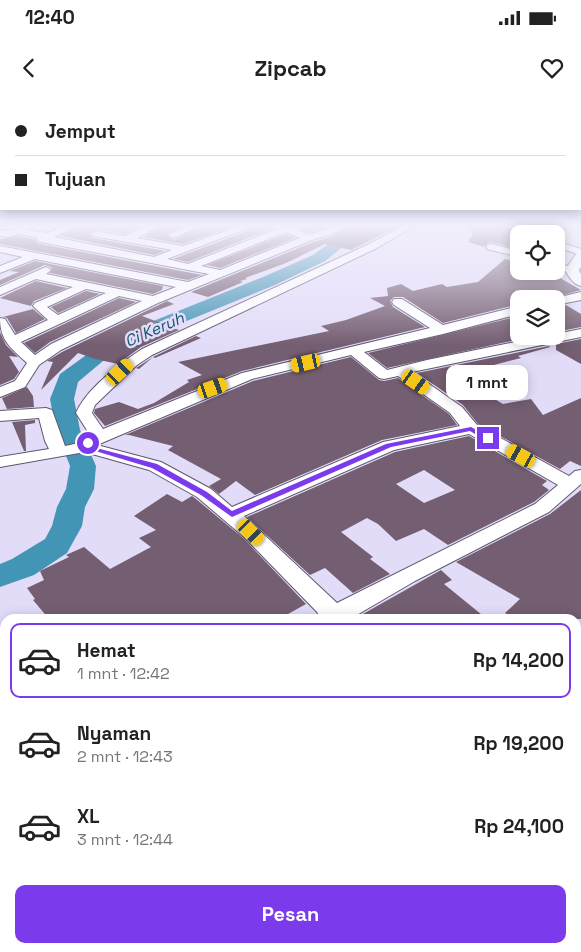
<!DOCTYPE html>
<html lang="id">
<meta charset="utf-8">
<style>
:root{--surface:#fff;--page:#f6f6f6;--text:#222;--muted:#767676;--line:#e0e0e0;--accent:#7c3aed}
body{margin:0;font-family:"Space Grotesk",sans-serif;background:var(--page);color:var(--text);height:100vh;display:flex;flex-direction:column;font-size:19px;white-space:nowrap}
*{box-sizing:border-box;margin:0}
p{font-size:16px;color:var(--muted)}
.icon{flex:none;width:28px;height:28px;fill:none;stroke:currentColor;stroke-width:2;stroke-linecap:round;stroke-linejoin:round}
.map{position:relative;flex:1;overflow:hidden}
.drawer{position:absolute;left:0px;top:514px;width:581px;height:339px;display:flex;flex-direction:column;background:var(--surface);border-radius:15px 15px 0 0;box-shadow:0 2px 12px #0003}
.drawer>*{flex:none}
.hud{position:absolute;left:0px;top:0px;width:581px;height:110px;box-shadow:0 2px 12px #0003;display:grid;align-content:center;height:110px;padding:0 15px;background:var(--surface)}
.fabs{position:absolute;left:510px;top:125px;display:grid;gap:10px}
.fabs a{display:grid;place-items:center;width:55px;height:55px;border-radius:10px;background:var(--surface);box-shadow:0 2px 12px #0003;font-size:25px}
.end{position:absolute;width:22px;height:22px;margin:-11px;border:6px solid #7c3aed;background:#fff;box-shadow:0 0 0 2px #fff}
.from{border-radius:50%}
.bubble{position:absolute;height:35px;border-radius:10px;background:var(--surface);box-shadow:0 2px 12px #0003;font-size:16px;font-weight:700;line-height:35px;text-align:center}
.car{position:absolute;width:15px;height:30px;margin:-15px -8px;border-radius:6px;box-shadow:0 0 4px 1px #0007;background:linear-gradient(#f5c518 24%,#345 0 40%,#f5c518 0 76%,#345 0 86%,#f5c518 0)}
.hud b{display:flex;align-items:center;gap:18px;height:48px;font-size:19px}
.hud b+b{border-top:1px solid var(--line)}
.hud i{width:12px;height:12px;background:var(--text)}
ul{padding:9px 0 0;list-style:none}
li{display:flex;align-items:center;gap:15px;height:75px;margin:0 10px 8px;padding:0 5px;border:2px solid transparent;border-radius:10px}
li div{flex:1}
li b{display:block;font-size:19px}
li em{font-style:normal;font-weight:700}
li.on{border-color:var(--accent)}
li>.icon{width:45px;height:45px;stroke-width:1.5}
.action{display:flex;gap:10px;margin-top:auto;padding:10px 15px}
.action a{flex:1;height:58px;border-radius:10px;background:var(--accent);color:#fff;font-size:20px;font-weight:700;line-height:58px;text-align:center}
.status{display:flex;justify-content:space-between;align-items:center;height:35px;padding:0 25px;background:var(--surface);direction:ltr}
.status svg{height:14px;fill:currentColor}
header{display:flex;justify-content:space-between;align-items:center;height:65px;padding:0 15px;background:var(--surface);font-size:22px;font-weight:700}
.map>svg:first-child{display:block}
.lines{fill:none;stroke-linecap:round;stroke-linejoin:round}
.river{fill:#4395b5;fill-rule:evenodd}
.building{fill:#745e71;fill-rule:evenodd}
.minor-casing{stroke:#5d576f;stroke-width:2}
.major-casing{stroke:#5d576f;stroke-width:2}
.minor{fill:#fff;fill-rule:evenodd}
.major{fill:#fff;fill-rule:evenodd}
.route{fill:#7c3aed}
.labels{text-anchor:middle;stroke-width:5;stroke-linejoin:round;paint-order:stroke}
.far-water-label{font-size:16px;font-style:italic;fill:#11546b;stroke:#e3dcf9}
</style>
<div class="status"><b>12:40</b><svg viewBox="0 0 49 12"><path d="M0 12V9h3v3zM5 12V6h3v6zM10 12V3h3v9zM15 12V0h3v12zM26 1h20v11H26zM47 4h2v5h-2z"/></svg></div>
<header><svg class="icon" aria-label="back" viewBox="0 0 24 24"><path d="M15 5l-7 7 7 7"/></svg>Zipcab<svg class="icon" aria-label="heart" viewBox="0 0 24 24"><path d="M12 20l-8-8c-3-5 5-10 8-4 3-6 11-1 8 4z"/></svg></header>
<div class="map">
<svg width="581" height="852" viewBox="0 0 581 852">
<rect width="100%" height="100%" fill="#e3dcf9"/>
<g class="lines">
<path class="river" d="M370 126 377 127 379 130 377 133 345 145 325 161 275 185 145 238 103 261 78 282 74 299 80 330 96 366 94 389 85 407 82 426 67 453 34 475 0 487V464L12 459 45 439 52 426 57 407 66 389 70 366 56 330 50 299 60 274 89 253 131 230 263 177 313 155 335 139Z"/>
</g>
<path class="building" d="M79 126H141L125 134 96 129 89 134 93 138 165 151 154 155 60 136Z
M161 126H182L166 134 174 140 201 126H235L183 144 143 137Z
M246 126H272L274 128 188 162 173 159 247 131 248 129Z
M293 126H329L309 133Z
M350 126H399L351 150 325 144 286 163 245 178 247 179 240 181 243 182 208 197 191 192 313 142 333 136Z
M467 126H506L514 132V135L519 137V146L514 148 491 142 486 144 485 147 468 142 473 134Z
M286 134 295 138 220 168 207 165Z
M18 136 35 139 37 143 41 144 202 175 188 180 0 144V139Z
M505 159 519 162V171H553L549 176 560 178 581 190 550 199H519V204L443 223 403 197H394L390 201 393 207 425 227 242 271 105 326 94 313 95 309 119 302 138 309 154 303 189 282 187 280 202 275 178 262 329 231 321 226 346 220 385 206 370 198 388 196 387 188 401 184 413 191 442 184 447 187 478 182Z
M35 161 163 186 162 190 153 194 50 173 52 168 45 165 0 185V180L19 172 10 171Z
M36 181 67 188 34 201 31 206 0 198Z
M86 191 100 194 58 213 51 207Z
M119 198 136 202 50 242 35 253 24 243Z
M167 201 174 204 142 216 179 230 141 247 118 264 95 259 78 253 41 290 53 262 47 261 62 252Z
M566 205 581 214V227L556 232V207Z
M33 209 45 219 16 233 7 218 3 217Z
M519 216V236H534L387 268 368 253Z
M0 232 6 245 18 257 9 256 19 272 14 279 0 285Z
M196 236 201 238 155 258 153 257 139 269 136 268 153 257Z
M581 239V264L556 250V244Z
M549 246 550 247 518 256 521 258 463 273 472 281 466 282 503 304 531 299 543 315 581 298V366L570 361 560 369 478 324 463 305 417 273Z
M351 257 379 280 384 281 398 278 449 314 457 325 382 340 255 395 236 381 219 394 209 386 221 379 168 350 173 346 129 335H125L253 281Z
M27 287 33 296 34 307 7 309 2 298Z
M35 320V323L25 325 26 351H24L12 322Z
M469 336 547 381 542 385 549 390 534 402 448 445 424 429 396 441 378 424 367 418 341 432 373 457 370 459 390 474 353 493 325 468 310 475 247 417 395 352ZM424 370 455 390 424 403 396 384Z
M581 390V519H515L505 513 520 499 456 462 550 414Z
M167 394 182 402 192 396 196 399 243 438 306 504 279 519H49L33 500 35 499 27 488 44 480 40 471 69 457 66 455 84 447 110 469 151 447 139 438 156 430 134 416Z
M441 470 452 480 444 484 487 519H354Z"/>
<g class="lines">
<defs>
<path id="minor" d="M21 126H35L28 130 47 133 64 126H77L54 137 154 157 172 150 93 136 91 134 96 131 125 136 146 126H159L137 138 183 146 238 127H244L246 129 167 159 188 164 277 129 274 126H288L309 135 335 126H348L332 134 312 140 158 203 61 250 39 265 25 287 0 297V287L15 281 27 263C11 248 0 241 0 218L5 219 15 235 48 220 33 206 35 203 73 187 36 179 0 195V187L46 167 51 170 46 174 153 196 176 187 35 159 0 173V166L23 157 0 152V146L188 182 209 174 41 142 38 141 37 137 18 134 9 137 0 136V130L8 131ZM286 132 300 138 220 170 201 166ZM86 189 106 193 58 215 47 207ZM119 196 142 201 51 244 35 255 21 242Z
M186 126H199L176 137 173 138 168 135Z
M403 126H415L375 149 152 255 137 265 95 305 92 313 103 329 242 273 430 228 394 205 392 202 394 199H402L443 225 519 206V214L443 234 364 252 387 270 427 260 545 236H556V234L581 229V237L412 272 462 307 477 325 569 376 575 371 581 370V384L549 412 415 481 350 519H315L318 513 244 437 197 397 149 370 85 352 0 367V357L49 349 45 341 39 318 0 321V311L46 308 52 310 65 346 79 343 90 335 76 313C86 289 121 263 142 249L367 145ZM351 255 379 278 384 279 398 276 450 313 460 326 383 342 232 407 211 389 161 362 97 345 252 279ZM469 334 558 385 535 404 337 503 244 416 394 350Z
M508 126H521L535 134H522Z
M556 141 581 149V155L556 147Z
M491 144 519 151V157L487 149V145Z
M556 163 576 168 577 170 572 173 556 169Z
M581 192V200L556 205V199H552Z
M576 673 581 675V704L576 702Z
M5 685V714L0 716V687Z
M581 818V852H562L560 848H576V820Z
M421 848H458L457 852H419Z"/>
<path id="major" d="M581 153V167L579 170 581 174V186C573 184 569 177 565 170L576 154Z"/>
</defs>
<use href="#minor" class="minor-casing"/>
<use href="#major" class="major-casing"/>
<use href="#minor" class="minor"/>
<use href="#major" class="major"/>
</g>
<linearGradient id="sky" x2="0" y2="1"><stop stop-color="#66a8d4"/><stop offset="0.51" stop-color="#f2effc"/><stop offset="1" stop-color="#f2effc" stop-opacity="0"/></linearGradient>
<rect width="581" height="245" fill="url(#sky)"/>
<path class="route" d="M471 327 491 338 485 340 470 331 391 347 232 417 201 395 152 368 82 347 88 341 91 343 89 346 157 364 207 392 232 411 386 344Z"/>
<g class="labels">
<g class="far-water-label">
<text transform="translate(154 229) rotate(-24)" y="6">Ci Keruh</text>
</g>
</g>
</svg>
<div class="fabs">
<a><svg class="icon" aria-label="locate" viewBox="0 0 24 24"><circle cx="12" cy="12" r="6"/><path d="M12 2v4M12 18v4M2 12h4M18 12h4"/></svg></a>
<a><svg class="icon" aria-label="layers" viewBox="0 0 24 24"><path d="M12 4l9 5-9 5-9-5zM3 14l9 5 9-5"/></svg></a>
</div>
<i class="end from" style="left:88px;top:343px"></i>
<i class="end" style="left:488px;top:338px"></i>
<div class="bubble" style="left:446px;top:265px;width:82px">1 mnt</div>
<i class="car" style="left:306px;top:263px;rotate:257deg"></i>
<i class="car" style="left:120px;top:272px;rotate:47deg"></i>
<i class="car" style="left:416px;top:282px;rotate:125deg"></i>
<i class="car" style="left:213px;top:288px;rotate:71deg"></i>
<i class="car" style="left:521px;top:356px;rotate:299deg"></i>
<i class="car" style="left:251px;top:432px;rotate:135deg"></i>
<div class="hud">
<b><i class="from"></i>Jemput</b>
<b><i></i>Tujuan</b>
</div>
<section class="drawer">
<ul>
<li class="on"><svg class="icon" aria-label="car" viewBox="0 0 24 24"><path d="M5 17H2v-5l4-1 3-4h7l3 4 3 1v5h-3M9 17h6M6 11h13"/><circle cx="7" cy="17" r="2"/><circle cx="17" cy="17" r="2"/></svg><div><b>Hemat</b><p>1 mnt · 12:42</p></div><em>Rp 14,200</em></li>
<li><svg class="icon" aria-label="car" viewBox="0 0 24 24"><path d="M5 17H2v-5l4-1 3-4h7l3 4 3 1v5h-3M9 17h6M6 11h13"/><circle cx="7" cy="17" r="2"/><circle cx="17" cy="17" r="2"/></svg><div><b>Nyaman</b><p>2 mnt · 12:43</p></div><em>Rp 19,200</em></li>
<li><svg class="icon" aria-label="car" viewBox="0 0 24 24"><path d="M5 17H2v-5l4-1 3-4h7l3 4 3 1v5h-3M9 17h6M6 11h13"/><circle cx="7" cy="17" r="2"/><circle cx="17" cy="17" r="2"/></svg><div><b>XL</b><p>3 mnt · 12:44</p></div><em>Rp 24,100</em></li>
</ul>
<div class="action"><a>Pesan</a></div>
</section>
</div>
